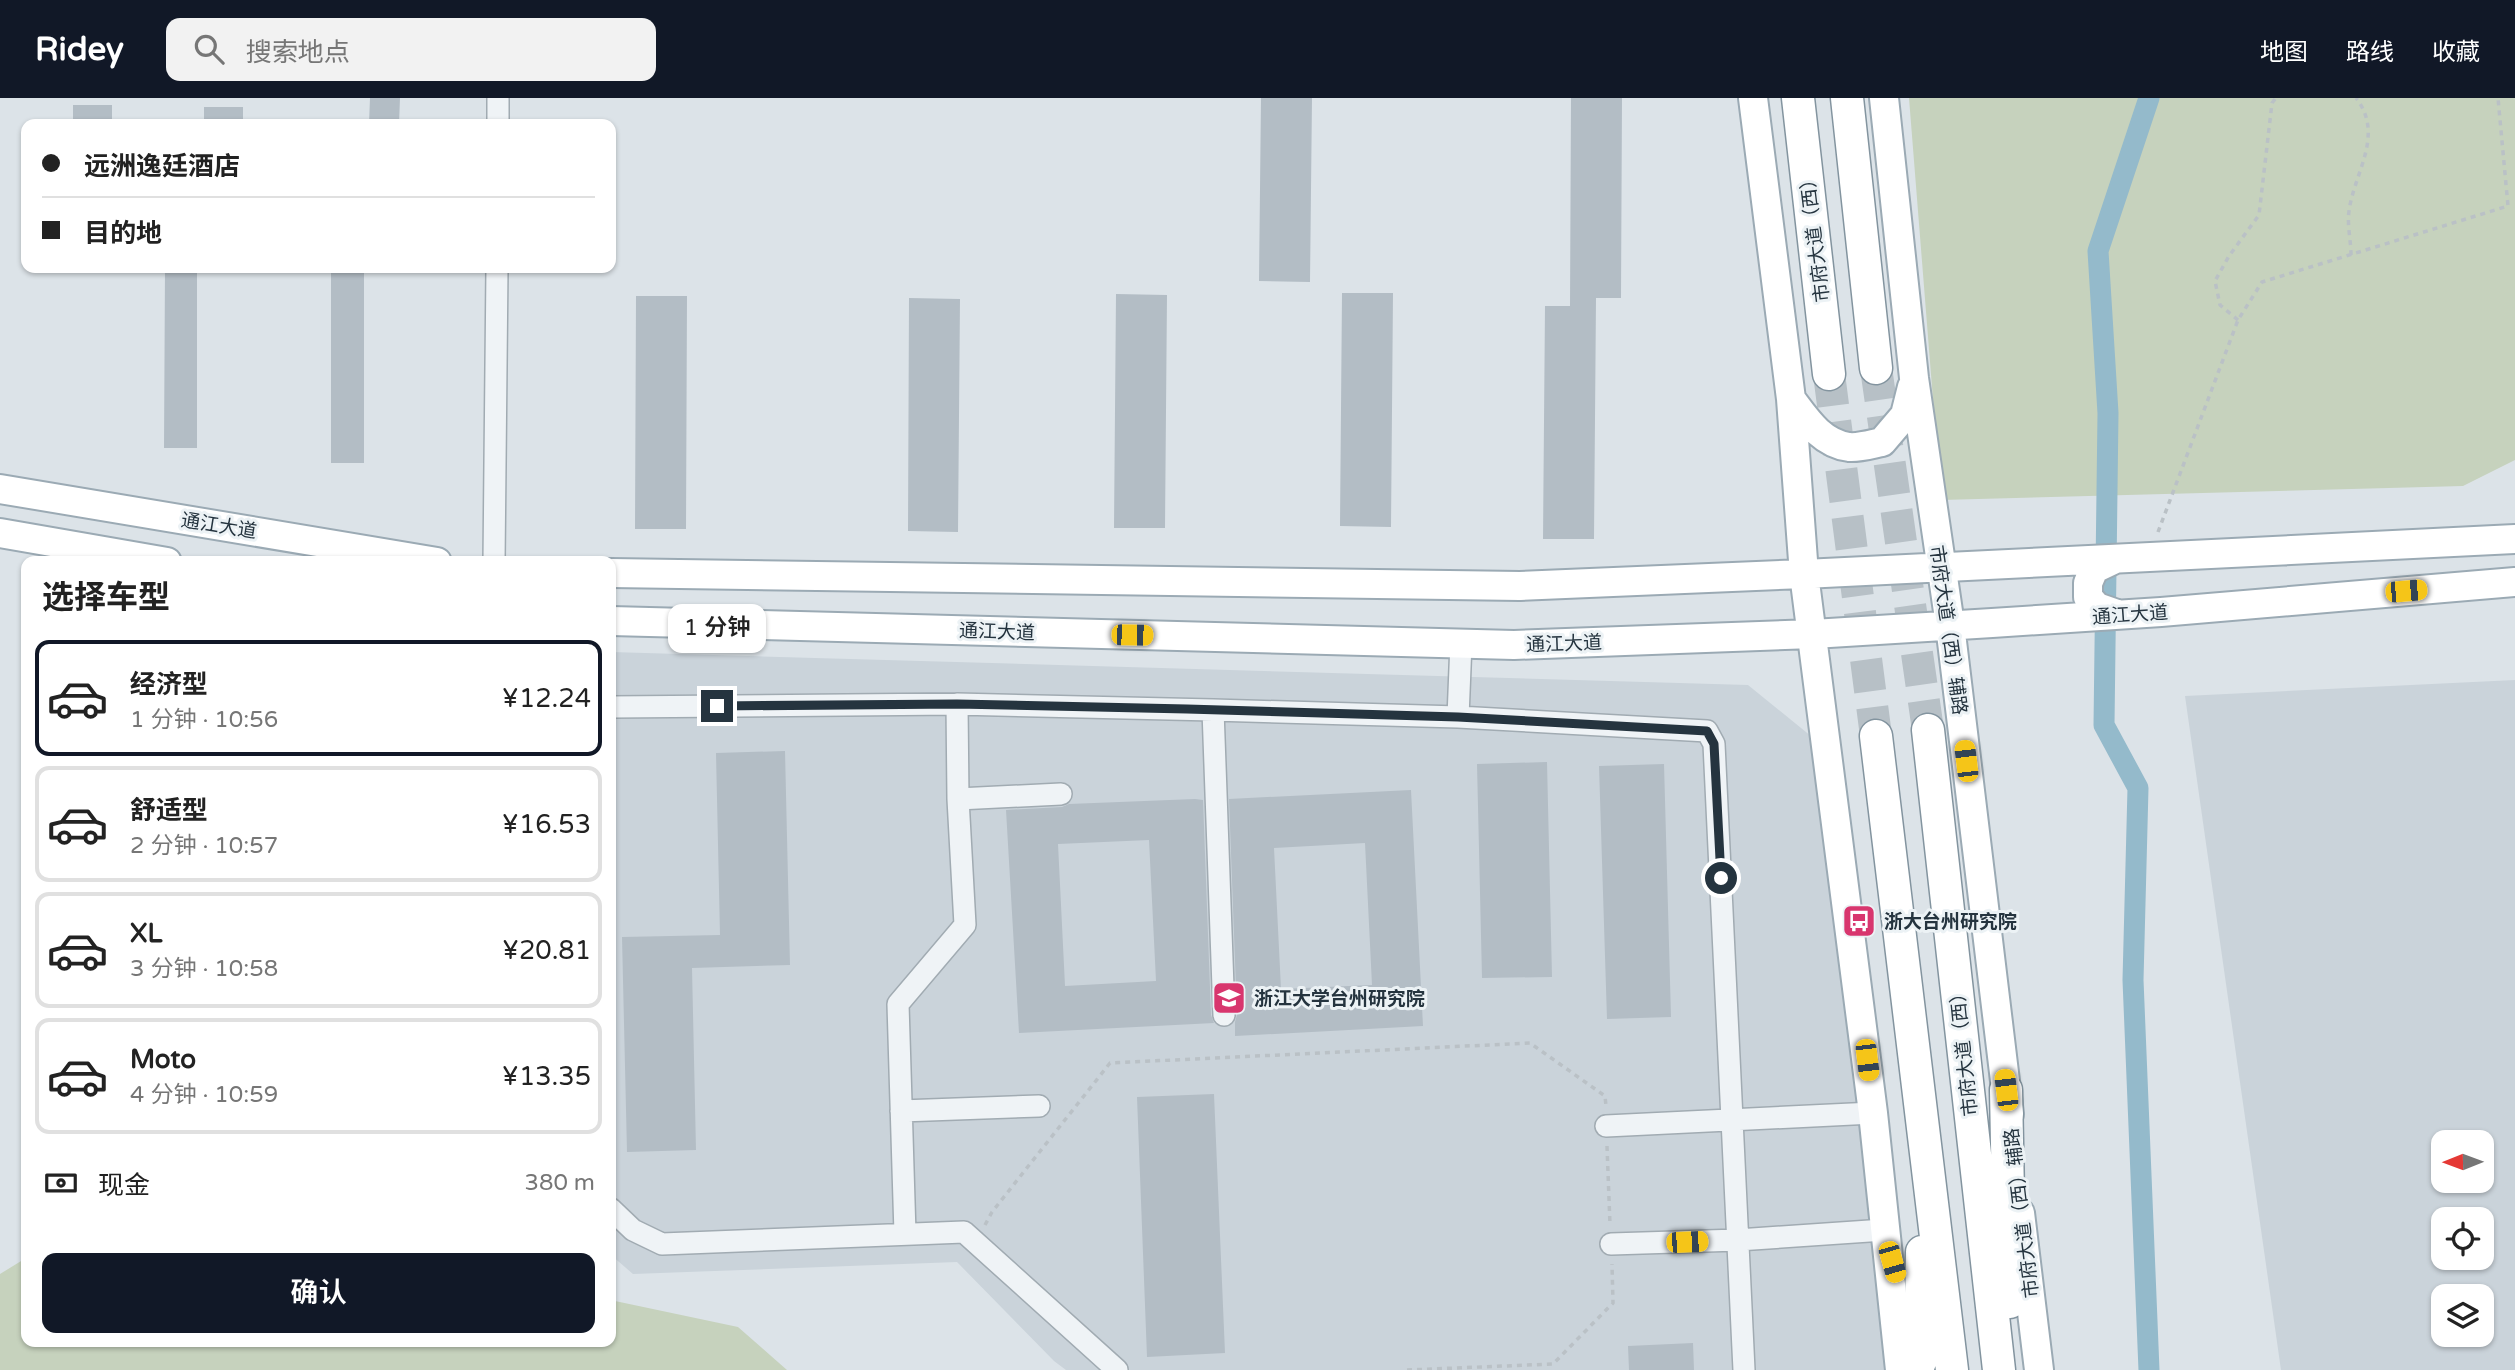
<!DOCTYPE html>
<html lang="zh">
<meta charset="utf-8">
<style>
:root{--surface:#fff;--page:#f2f2f2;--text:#222;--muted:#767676;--line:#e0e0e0;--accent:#111827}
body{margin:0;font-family:"Varela Round","Noto Sans SC",sans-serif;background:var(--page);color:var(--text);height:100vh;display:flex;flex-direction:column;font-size:26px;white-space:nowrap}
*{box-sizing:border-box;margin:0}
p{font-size:23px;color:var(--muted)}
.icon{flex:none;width:38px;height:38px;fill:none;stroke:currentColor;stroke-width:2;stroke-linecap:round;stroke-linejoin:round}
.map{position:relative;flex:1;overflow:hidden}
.side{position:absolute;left:21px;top:458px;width:595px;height:791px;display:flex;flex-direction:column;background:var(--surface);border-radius:14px;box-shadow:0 2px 5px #0004}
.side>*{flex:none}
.hud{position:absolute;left:21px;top:21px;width:595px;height:154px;border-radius:14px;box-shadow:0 2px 5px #0004;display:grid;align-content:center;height:154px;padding:0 21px;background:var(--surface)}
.needle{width:46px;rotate:269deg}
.tools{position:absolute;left:2431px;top:1032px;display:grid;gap:14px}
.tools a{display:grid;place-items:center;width:63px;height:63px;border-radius:14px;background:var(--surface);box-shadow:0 2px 5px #0004;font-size:35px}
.end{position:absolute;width:32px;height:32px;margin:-16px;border:9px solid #25343f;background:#fff;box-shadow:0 0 0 4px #fff}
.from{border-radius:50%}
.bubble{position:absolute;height:49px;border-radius:14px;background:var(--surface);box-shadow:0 2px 5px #0004;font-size:23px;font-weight:600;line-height:49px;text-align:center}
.car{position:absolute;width:21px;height:42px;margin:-21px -10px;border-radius:9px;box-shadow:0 0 5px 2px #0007;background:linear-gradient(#f5c518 24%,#345 0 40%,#f5c518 0 76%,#345 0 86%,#f5c518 0)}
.hud b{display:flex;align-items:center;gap:24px;height:66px;font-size:26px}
.hud b+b{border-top:2px solid var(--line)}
.hud i{width:18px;height:18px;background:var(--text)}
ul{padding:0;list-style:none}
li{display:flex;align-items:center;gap:21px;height:116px;margin:0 14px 10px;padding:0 7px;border:4px solid var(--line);border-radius:14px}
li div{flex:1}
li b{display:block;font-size:26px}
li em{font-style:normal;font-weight:600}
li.current{border-color:var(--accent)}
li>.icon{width:63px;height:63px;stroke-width:1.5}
h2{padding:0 21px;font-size:32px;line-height:84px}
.pay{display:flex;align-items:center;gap:18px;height:77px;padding:0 21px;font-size:26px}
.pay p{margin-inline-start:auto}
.action{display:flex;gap:14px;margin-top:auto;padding:14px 21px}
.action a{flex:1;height:80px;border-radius:14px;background:var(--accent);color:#fff;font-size:28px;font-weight:600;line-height:80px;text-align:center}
header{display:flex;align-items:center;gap:42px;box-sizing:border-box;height:98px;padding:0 35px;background:var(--accent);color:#fff}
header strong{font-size:33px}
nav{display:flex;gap:38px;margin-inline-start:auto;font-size:24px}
.search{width:490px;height:63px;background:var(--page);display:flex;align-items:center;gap:18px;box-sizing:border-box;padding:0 24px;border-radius:14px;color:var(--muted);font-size:26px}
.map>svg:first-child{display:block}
.built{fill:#cad3da;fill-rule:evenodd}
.green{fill:#c6d2bd}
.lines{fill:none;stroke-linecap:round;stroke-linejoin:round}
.canal{stroke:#94bacb;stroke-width:21}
.building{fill:#b3bdc5;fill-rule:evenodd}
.highway-tunnel{stroke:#b7c0c6;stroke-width:32;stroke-dasharray:32 16;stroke-linecap:butt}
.minor-casing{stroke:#a1abb2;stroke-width:24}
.major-casing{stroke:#9baab4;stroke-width:32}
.highway-casing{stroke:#83949f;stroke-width:35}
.path{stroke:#bac1c6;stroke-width:3.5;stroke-dasharray:5 5;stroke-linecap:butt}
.minor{stroke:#eff3f6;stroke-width:21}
.major{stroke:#fff;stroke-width:28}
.highway{stroke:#fff;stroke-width:32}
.route{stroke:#25343f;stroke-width:9}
.labels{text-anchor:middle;stroke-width:6;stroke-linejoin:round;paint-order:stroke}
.street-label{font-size:19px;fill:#25343f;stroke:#ecf2f5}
.poi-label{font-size:19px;font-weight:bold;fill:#25343f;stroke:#ecf2f5;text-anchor:start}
</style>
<header>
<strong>Ridey</strong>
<div class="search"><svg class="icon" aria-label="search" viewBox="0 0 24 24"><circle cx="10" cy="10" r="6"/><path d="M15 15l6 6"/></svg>搜索地点</div>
<nav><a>地图</a><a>路线</a><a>收藏</a></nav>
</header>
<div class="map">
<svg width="2515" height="1272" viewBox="0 0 2515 1272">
<rect width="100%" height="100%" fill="#dce3e8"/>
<path class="built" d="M611 554 1748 587 1817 643 1889 1272H1066L1054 1263 957 1164 633 1176 611 1157Z
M2515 582V1272H2281L2185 598ZM2443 1045H2482V1083H2443ZM2443 1122H2482V1160H2443ZM2443 1199H2482V1237H2443Z"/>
<path class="green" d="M1909 0H2515V362L2463 388 1941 402Z
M26 1160V1244H611V1199L615 1203 738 1229 787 1272H0V1176Z"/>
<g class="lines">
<path class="canal" d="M2149 1272 2133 882 2138 690 2104 627 2108 315 2098 153 2149 0"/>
</g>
<path class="building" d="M370 0H400L399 26H369Z
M1261 0H1312L1310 184 1259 183Z
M1571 0H1622L1621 200H1596L1594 441H1543L1545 208H1570Z
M73 7H112V26H73Z
M204 9H243V26H204Z
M165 170H197V350H164Z
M331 170H364V365H331Z
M1342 195H1393L1391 429 1340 428Z
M1116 196 1167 197 1165 430H1114Z
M636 198H687L686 431H635Z
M909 200 960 201 958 434 908 433Z
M785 653 790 867 692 870 696 1052 627 1054 622 839 720 837 716 655Z
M1547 664 1552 879 1482 880 1477 666Z
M1664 666 1671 919 1607 921 1599 668Z
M1411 692 1423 928 1235 938V924L1237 917 1229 701ZM1365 745 1372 887 1281 891 1274 750Z
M1195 701 1203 702 1211 917 1214 925 1019 935 1006 712 1062 709 1069 706ZM1149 742 1156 883 1065 888 1058 746Z
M1214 996 1225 1255 1147 1259 1137 999Z
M1693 1245 1694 1272H1629L1628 1248Z"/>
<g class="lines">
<path class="highway-tunnel" d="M1876 270 1928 632
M1829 276 1876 638"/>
<defs>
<path id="minor" d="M498 26V0
M494 464 497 170
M611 609 957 606 1213 612 1224 917
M1213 612 1458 619 1707 633 1714 646 1744 1272
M1458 619 1461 545
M958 701 1061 696
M901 1013 1039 1008
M1606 1028 1873 1015
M611 1111 633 1132 662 1146 964 1134 1117 1272
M905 1136 898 906 965 827 958 701 957 606
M1611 1146 1738 1142 1884 1132"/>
<path id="major" d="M1753 0 1791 301 1804 476 1873 1015 1900 1272
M1884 0 1914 280 1950 527 2009 1016
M1791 301C1806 321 1821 345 1849 349 1859 350 1872 346 1882 344L1905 317 1912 289
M0 391 437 464
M0 435 167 464
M2115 461 2094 471 2088 485V499L2097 509 2117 516
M611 475 1520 488 1804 476 2515 441
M611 523 1514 547 1813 536 1992 525 2161 514 2515 484
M2020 1115 2039 1272"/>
<path id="highway" d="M1798 0 1829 276
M1847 0 1876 270
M1928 632 1999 1272
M1876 638 1952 1272
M2006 992 2010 1204
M1920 1264 1922 1154"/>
</defs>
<use href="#minor" class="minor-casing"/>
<use href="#major" class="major-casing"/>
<use href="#highway" class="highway-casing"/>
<path class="path" d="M2351 157C2351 143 2347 127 2349 113 2354 75 2385 37 2356 0
M2238 222 2220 207 2215 183 2229 158 2259 117 2272 5 2276 0
M2158 434 2238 222 2262 184 2508 108 2498 0
M1607 1048 1610 1127
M985 1127 992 1114 1110 965 1530 945 1605 998 1606 1008
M1407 1272 1553 1266 1613 1205 1612 1166"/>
<use href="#minor" class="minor"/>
<use href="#major" class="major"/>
<use href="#highway" class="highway"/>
</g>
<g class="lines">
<path class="route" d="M717 608 957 606 1187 611 1458 619 1707 633 1714 646 1721 780"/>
</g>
<defs>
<symbol id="bus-square" viewBox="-11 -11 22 22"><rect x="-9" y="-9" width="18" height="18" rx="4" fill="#d8366e" stroke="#ecf2f5"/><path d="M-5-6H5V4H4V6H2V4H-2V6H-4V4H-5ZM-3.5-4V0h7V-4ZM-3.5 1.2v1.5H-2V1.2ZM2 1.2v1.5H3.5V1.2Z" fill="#fff"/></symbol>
<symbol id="school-square" viewBox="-11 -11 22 22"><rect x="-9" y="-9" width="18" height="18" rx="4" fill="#d8366e" stroke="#ecf2f5"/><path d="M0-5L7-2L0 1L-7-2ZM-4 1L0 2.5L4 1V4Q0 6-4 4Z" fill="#fff"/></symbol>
</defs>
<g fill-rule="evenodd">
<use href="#bus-square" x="1840" y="804" width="38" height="38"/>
<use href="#school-square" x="1210" y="881" width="38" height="38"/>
</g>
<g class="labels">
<g class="street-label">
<text transform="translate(1814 138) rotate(-97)" y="7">市府大道（西）</text>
<text transform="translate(219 427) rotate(9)" y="7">通江大道</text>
<text transform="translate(2130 516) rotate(-4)" y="7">通江大道</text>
<text transform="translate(1949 532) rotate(82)" y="7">市府大道（西）辅路</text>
<text transform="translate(997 533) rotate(2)" y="7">通江大道</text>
<text transform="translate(1564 545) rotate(-2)" y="7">通江大道</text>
<text transform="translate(1963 952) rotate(-96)" y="7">市府大道（西）</text>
<text transform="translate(2021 1115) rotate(-97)" y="7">市府大道（西）辅路</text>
</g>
<g class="poi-label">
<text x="1884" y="830">浙大台州研究院</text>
<text x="1254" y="907">浙江大学台州研究院</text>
</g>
</g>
</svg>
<div class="tools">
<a><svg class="needle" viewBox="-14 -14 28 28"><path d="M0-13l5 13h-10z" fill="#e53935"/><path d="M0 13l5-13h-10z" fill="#767676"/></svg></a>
<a><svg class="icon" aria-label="locate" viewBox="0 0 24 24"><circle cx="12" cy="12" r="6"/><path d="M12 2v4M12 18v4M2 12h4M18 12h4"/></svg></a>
<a><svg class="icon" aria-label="layers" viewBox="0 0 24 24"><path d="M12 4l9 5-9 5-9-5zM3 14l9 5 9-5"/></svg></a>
</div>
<i class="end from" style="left:1721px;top:780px"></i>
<i class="end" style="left:717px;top:608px"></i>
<div class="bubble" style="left:668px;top:506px;width:98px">1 分钟</div>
<i class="car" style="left:2406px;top:493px;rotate:85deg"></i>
<i class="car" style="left:1132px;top:537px;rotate:91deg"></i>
<i class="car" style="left:1966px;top:663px;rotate:353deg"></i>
<i class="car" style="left:1867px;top:962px;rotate:173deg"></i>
<i class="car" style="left:2006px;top:992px;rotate:353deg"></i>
<i class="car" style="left:1687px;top:1144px;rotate:88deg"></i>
<i class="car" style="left:1892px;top:1164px;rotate:164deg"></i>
<div class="hud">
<b><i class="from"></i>远洲逸廷酒店</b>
<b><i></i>目的地</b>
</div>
<section class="side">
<h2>选择车型</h2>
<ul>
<li class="current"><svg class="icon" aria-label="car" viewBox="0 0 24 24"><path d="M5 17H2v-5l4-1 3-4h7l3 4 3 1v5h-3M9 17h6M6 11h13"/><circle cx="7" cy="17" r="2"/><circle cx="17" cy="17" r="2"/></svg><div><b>经济型</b><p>1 分钟 · 10:56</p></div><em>¥12.24</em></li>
<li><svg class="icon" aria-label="car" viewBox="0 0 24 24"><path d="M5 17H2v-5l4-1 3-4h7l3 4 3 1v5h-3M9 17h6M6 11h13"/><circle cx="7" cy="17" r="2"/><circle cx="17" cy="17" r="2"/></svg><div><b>舒适型</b><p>2 分钟 · 10:57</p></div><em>¥16.53</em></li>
<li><svg class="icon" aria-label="car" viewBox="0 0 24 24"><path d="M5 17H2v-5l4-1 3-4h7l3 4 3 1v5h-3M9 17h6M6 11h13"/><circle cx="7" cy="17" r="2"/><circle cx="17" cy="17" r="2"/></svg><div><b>XL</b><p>3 分钟 · 10:58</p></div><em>¥20.81</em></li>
<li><svg class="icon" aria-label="car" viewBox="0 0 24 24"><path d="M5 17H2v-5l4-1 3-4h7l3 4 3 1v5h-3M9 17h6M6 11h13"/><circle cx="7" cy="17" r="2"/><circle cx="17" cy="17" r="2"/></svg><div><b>Moto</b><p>4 分钟 · 10:59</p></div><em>¥13.35</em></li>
</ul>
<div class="pay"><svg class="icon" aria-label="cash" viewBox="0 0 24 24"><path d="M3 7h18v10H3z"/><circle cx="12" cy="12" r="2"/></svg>现金<p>380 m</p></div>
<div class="action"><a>确认</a></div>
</section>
</div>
